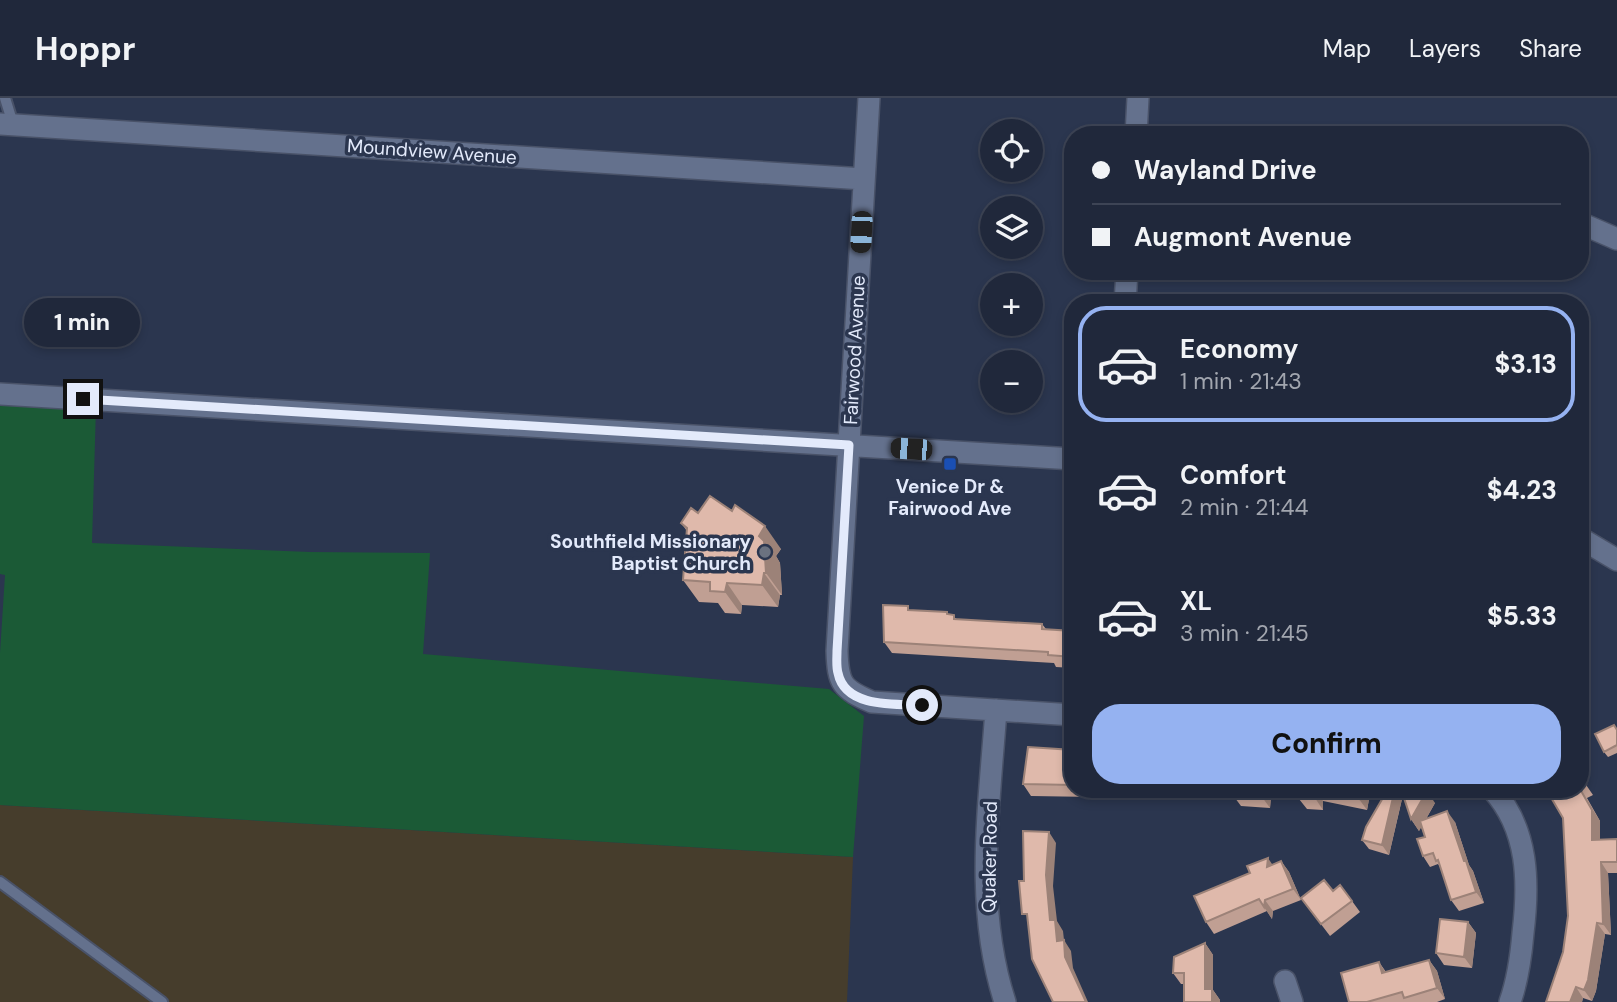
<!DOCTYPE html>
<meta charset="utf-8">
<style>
:root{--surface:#20283b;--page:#2d3446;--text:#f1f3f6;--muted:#a2a6af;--line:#3d4455;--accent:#95b2f1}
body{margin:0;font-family:"DM Sans",sans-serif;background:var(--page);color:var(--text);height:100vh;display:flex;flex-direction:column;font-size:26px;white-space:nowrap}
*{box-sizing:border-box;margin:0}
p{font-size:23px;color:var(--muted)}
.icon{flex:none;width:38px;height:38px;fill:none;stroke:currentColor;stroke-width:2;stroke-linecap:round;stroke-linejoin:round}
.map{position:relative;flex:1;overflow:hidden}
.panel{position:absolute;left:1064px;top:196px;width:525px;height:504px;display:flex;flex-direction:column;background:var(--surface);border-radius:28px;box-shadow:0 4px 10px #0003,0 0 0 2px var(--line)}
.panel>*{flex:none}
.banner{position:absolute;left:1064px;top:28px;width:525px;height:154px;border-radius:28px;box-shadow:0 4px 10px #0003,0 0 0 2px var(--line);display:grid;align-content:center;height:154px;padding:0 28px;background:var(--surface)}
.controls{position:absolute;left:980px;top:21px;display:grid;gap:14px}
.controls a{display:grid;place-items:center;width:63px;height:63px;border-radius:50%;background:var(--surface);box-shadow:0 4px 10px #0003,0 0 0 2px var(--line);font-size:35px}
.end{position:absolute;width:32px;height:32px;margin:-16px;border:9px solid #e3eafb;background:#111;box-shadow:0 0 0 4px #111}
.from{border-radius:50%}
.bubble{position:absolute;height:49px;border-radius:24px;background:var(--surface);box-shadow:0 4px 10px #0003,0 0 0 2px var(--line);font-size:23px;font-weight:800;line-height:49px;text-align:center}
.car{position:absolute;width:21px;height:42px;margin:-21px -10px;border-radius:9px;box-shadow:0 0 5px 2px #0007;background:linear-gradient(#222 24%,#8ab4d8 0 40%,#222 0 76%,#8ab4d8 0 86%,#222 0)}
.banner b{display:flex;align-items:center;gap:24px;height:66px;font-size:26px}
.banner b+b{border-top:2px solid var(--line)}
.banner i{width:18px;height:18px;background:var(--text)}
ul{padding:12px 0 0;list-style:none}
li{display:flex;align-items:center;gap:21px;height:116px;margin:0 14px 10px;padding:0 14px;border:4px solid transparent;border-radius:28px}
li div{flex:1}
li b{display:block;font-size:26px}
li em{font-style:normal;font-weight:800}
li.selected{border-color:var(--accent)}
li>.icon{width:63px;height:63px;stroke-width:1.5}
.action{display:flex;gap:14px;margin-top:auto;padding:14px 28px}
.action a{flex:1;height:80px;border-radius:28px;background:var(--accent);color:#111;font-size:28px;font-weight:800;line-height:80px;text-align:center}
header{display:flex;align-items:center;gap:42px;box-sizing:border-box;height:98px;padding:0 35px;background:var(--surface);border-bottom:2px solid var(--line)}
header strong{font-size:33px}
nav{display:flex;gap:38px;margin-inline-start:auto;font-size:24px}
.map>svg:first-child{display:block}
.industrial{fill:#463d2c}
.green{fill:#1b5a36}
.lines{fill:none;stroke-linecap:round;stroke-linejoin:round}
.lane-casing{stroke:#495268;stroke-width:14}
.street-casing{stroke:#495268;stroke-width:24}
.lane{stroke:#64718d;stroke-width:10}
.street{stroke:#64718d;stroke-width:21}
.wall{fill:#c09f93}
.shaded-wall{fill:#9c8278}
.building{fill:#dfb9ab;stroke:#9c8278;stroke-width:2}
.route{stroke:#e3eafb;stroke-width:9}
.transit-dot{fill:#1a4fb4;stroke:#2b364f;stroke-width:2.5}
.worship-dot{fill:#6b7280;stroke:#2b364f;stroke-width:2.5}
.labels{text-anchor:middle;stroke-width:7;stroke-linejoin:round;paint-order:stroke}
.street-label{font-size:19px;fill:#e3eafb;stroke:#2b364f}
.poi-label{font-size:19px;font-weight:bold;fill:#e3eafb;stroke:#2b364f}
</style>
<header>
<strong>Hoppr</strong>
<nav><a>Map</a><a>Layers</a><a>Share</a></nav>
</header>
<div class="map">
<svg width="1617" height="904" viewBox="0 0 1617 904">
<rect width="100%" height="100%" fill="#2b364f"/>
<path class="industrial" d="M0 707 853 759 847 904H0Z"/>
<path class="green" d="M0 304 96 309 92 445 310 454 430 455 423 556 829 591 864 618 853 759 0 707V555L5 477 0 476Z"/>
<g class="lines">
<defs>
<path id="lane" d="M5 0 13 26
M0 784 162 904"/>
<path id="street" d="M869 0 837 553C838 586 842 591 872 604L1073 617
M0 26 864 81
M1136 37 1138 0
M1580 125 1617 141
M1125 205 1127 173
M0 296 1073 361
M1580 440 1617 462
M996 612C989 711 974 808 1005 904
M1492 691C1529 731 1529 785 1523 835 1521 859 1518 881 1510 904
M1285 883 1292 904"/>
</defs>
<use href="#lane" class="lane-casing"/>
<use href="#street" class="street-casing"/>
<use href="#lane" class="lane"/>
<use href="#street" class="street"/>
</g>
<path class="wall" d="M698 415 781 451 776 458 780 465 782 497H780L778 509 742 507 741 516 725 515 718 505 699 504 683 482 687 433 681 425Z
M911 512 947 514 948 516 957 521 1042 526 1046 531 1073 533V570L1056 569 1054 565 892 555 884 544Z
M1617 630V655L1608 659 1604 654Z
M1073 652V691H1094V699L1031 698 1023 686Z
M1580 678 1593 697 1587 700 1600 723V742L1617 741V775H1608L1611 837 1605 836 1596 893 1592 903 1583 900 1582 904H1546L1563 854 1568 818 1563 720 1580 691Z
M1124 691H1371L1367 712 1323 703V712L1307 711 1299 701 1271 699 1270 710 1241 708 1235 700 1148 691V700L1130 699Z
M1388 691 1435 705 1426 721 1455 724 1469 767 1473 773 1484 805 1459 813 1451 802 1441 770 1438 766 1430 769 1423 758 1425 739 1421 729 1419 733 1411 721 1403 697 1389 757 1369 751 1362 742Z
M1281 763 1289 774 1301 802 1273 813 1272 821 1267 813 1214 836 1206 824 1273 767Z
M1301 800 1352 803 1360 814 1330 838Z
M1468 824 1476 835 1472 870 1444 867 1436 855Z
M1205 845 1213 857V892L1220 902V904H1184V886H1181L1173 875Z
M1429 862 1437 873 1445 901 1437 904H1349L1379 864 1386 874Z"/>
<path class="shaded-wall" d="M765 428 781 451 776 458 780 465 782 497 766 475 759 438Z
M764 475 780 497 778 509 762 487Z
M727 485 742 507 741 516 725 494Z
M1088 691H1094V699Z
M1142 691H1148V700Z
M1262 691H1265L1271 699 1270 710 1262 699Z
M1315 691 1323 703V712L1315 700Z
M1360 691H1371L1367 712 1359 701Z
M1395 691 1404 692 1389 757 1382 747Z
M1580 691 1600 723V753L1592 742Z
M1427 693 1435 705 1419 733 1411 721Z
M1447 713 1455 724 1469 767 1473 773 1484 805 1476 794 1464 763Z
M1049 734 1056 745 1053 788 1057 823 1063 833 1064 842 1071 853 1073 870 1088 904H1086L1057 843 1050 822 1046 777Z
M1268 760 1276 772 1267 769Z
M1281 763 1289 774 1301 802 1293 791Z
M1601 764 1608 775 1611 837 1603 826Z
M1265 802 1273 813 1272 821 1264 809Z
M1468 824 1476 835 1472 870 1464 859Z
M1597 825 1605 836 1596 893 1592 903 1584 892Z
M1205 845 1213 857V892L1220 902V904H1212L1205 891Z
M1429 862 1437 873 1445 901 1437 890Z
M1379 864 1386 875H1382Z
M1576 889 1583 900 1582 904H1570Z"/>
<path class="building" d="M710 398 732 413 735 407 765 428 759 438 764 443 766 475H764L762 487 727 485 725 494 710 493V484L683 482 687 430 681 425 691 410 698 415Z
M883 507 908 508V512L947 514V516L954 517V521L1042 526V531L1073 533V559L1048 557V554L884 544Z
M1614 627 1617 632V647L1604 654 1595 636Z
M1028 649 1073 652V687L1023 686Z
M1580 678 1586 686 1580 689Z
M1233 691H1262V699L1233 697Z
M1299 691H1315V700H1299Z
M1316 691H1360L1359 701Z
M1388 691H1395L1382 747 1362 742 1366 729Z
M1401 691H1423L1427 693 1411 721Z
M1546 691H1580L1592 712V742L1617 741V764H1601L1603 826 1597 825 1588 882 1584 892 1576 889 1570 904H1546L1563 854 1568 818 1563 720Z
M1447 713 1464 763H1466L1476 794 1451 802 1438 762 1436 763 1433 755 1423 758 1417 741 1425 739 1420 723Z
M1023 733 1049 734 1046 777 1050 822H1055L1057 843 1064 842 1065 859 1086 904H1053L1032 861 1027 816H1022L1019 783H1024Z
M1268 760 1267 769 1281 763 1293 791 1265 802 1264 809 1259 801 1206 824 1194 798 1250 775 1247 768Z
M1324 782 1333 793 1340 787 1352 803 1321 826 1301 800Z
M1440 821 1468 824 1464 859 1436 855Z
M1205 845V891H1212V904H1184V875H1173L1174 859Z
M1429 862 1437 890 1404 900 1402 894 1367 904H1349L1341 875 1379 864 1382 875Z"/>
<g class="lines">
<path class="route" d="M83 301 849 347 837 553C837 560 836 568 838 575 845 610 895 606 922 607"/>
</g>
<rect class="transit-dot" x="943" y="359" width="14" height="14" rx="3.5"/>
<circle class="worship-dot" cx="765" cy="454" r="7"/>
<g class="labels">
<g class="street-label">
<text transform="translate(432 53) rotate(4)" y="7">Moundview Avenue</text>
<text transform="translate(854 252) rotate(-87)" y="7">Fairwood Avenue</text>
<text transform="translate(989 759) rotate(-89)" y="7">Quaker Road</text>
</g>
<g class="poi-label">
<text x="950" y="395">Venice Dr &amp;<tspan x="950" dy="22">Fairwood Ave</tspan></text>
<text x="751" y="450" text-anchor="end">Southfield Missionary<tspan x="751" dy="22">Baptist Church</tspan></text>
</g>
</g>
</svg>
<div class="controls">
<a><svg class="icon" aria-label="locate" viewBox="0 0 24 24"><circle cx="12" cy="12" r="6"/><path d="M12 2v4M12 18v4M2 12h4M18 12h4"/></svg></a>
<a><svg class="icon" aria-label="layers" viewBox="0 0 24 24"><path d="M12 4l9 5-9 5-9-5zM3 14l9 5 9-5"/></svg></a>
<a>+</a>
<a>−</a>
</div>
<i class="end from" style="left:922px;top:607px"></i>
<i class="end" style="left:83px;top:301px"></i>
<div class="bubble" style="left:24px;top:200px;width:116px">1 min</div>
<i class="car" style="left:861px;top:134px;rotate:183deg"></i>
<i class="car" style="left:911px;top:351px;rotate:274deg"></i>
<div class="banner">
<b><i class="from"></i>Wayland Drive</b>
<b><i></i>Augmont Avenue</b>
</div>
<section class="panel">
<ul>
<li class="selected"><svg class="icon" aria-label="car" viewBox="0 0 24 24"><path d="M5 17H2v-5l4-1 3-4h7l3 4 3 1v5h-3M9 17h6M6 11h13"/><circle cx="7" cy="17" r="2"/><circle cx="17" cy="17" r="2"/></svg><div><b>Economy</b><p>1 min · 21:43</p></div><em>$3.13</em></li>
<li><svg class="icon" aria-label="car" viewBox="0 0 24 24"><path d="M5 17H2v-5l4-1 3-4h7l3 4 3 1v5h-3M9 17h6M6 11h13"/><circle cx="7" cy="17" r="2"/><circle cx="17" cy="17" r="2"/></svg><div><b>Comfort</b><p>2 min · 21:44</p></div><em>$4.23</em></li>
<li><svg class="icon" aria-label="car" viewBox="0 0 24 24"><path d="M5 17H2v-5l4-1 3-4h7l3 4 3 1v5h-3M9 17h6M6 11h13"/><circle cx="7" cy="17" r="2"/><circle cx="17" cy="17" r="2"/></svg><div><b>XL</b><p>3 min · 21:45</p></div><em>$5.33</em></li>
</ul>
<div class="action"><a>Confirm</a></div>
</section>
</div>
